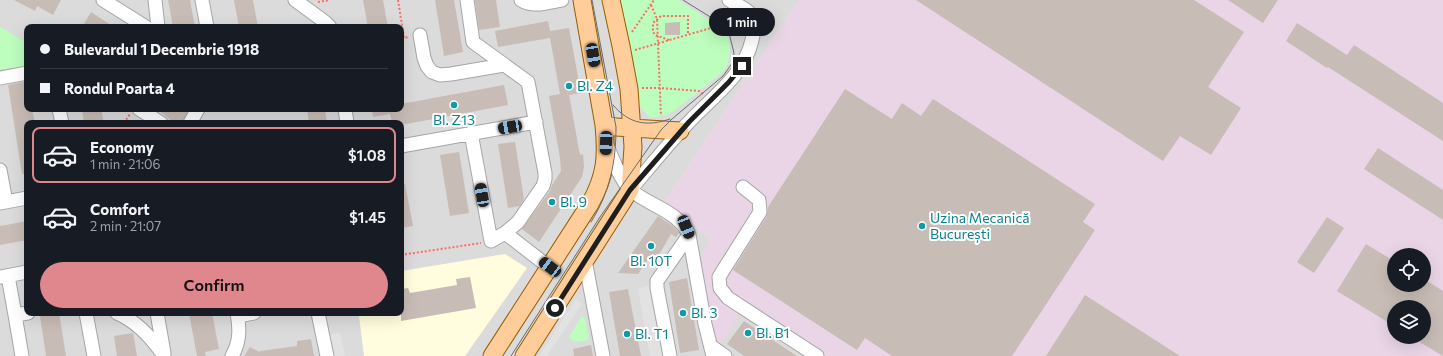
<!DOCTYPE html>
<meta charset="utf-8">
<style>
:root{--surface:#171b24;--page:#242831;--text:#f1f3f6;--muted:#9ea1a6;--line:#363941;--accent:#e0868d}
body{margin:0;font-family:Commissioner,sans-serif;background:var(--page);color:var(--text);height:100vh;display:flex;flex-direction:column;font-size:15px;white-space:nowrap}
*{box-sizing:border-box;margin:0}
p{font-size:13px;color:var(--muted)}
.icon{flex:none;width:22px;height:22px;fill:none;stroke:currentColor;stroke-width:2;stroke-linecap:round;stroke-linejoin:round}
.map{position:relative;flex:1;overflow:hidden}
.sheet{position:absolute;left:24px;top:120px;width:380px;height:196px;display:flex;flex-direction:column;background:var(--surface);border-radius:8px;box-shadow:0 4px 16px #0002}
.sheet>*{flex:none}
.hud{position:absolute;left:24px;top:24px;width:380px;height:88px;border-radius:8px;box-shadow:0 4px 16px #0002;display:grid;align-content:center;height:88px;padding:0 16px;background:var(--surface)}
.fabs{position:absolute;left:1387px;top:248px;display:grid;gap:8px}
.fabs a{display:grid;place-items:center;width:44px;height:44px;border-radius:50%;background:var(--surface);box-shadow:0 4px 16px #0002;font-size:20px}
.end{position:absolute;width:18px;height:18px;margin:-9px;border:5px solid #1e1e1e;background:#fff;box-shadow:0 0 0 2px #fff}
.from{border-radius:50%}
.bubble{position:absolute;height:28px;border-radius:14px;background:var(--surface);box-shadow:0 4px 16px #0002;font-size:13px;font-weight:600;line-height:28px;text-align:center}
.car{position:absolute;width:12px;height:24px;margin:-12px -6px;border-radius:5px;box-shadow:0 0 3px 1px #0007;background:linear-gradient(#222 24%,#8ab4d8 0 40%,#222 0 76%,#8ab4d8 0 86%,#222 0)}
.hud b{display:flex;align-items:center;gap:14px;height:38px;font-size:15px}
.hud b+b{border-top:1px solid var(--line)}
.hud i{width:10px;height:10px;background:var(--text)}
ul{padding:7px 0 0;list-style:none}
li{display:flex;align-items:center;gap:12px;height:56px;margin:0 8px 6px;padding:0 8px;border:2px solid transparent;border-radius:8px}
li div{flex:1}
li b{display:block;font-size:15px}
li em{font-style:normal;font-weight:600}
li.active{border-color:var(--accent)}
li>.icon{width:36px;height:36px;stroke-width:1.5}
.button{display:flex;gap:8px;margin-top:auto;padding:8px 16px}
.button a{flex:1;height:46px;border-radius:24px;background:var(--accent);color:#111;font-size:16px;font-weight:600;line-height:46px;text-align:center}
.map>svg:first-child{display:block}
.residential{fill:#dcdbdb;fill-rule:evenodd}
.industrial{fill:#e9d5e6;fill-rule:evenodd}
.education{fill:#fffddd}
.park{fill:#bdfdbe}
.parking{fill:#e2e2e2}
.building{fill:#c8bcb6}
.lines{fill:none;stroke-linecap:round;stroke-linejoin:round}
.minor-casing{stroke:#a5a5a5;stroke-width:15}
.major-casing{stroke:#985d00;stroke-width:19}
.path{stroke:#ff6c65;stroke-width:2;stroke-dasharray:2 2;stroke-linecap:butt}
.minor{stroke:#fff;stroke-width:13}
.major{stroke:#ffcd99;stroke-width:17}
.tram{stroke:#6c6c6c;stroke-width:1}
.route{stroke:#1e1e1e;stroke-width:5}
.culture-dot{fill:#0f9aa8;stroke:#fff;stroke-width:1.5}
.labels{text-anchor:middle;stroke-width:4;stroke-linejoin:round;paint-order:stroke}
.culture-label{font-size:14px;fill:#0d838f;stroke:#fff;text-anchor:start}
</style>
<div class="map">
<svg width="1443" height="356" viewBox="0 0 1443 356">
<rect width="100%" height="100%" fill="#f0ebe3"/>
<path class="residential" d="M0 0H799L665 201 710 239 741 311 810 356H0ZM27 27H401V109H27ZM27 123H401V313H27Z"/>
<path class="industrial" d="M799 0H1443V356H810L741 311 720 346 714 342 700 256 710 239 665 201ZM1394 255H1424V285H1394ZM1394 307H1424V337H1394Z"/>
<path class="education" d="M505 254 527 268 465 356H364L359 316 360 313H401V271Z"/>
<path class="park" d="M617 0H678L725 30 729 41 730 52 728 63 724 71 674 111 667 115 650 118 638 104Z
M0 27 27 43V66L0 71Z
M581 317 585 318 589 340 574 342 569 337Z"/>
<path class="parking" d="M650 284 663 356H650L638 289Z
M576 299 582 304 547 356H539Z
M117 313H157L164 356Z
M340 333 345 356H333L329 335Z"/>
<path class="building" d="M14 0H61L53 15 37 6 35 11Z
M168 0H190L195 27H173Z
M234 0H253L258 27H239Z
M363 0H383L388 27H368Z
M435 0H454L463 52 444 56Z
M475 0H496L500 27 479 30Z
M916 0H1194L1244 32 1208 87 1241 108 1211 155 1180 136 1163 161Z
M1228 0H1278L1263 23Z
M91 12 114 27H82Z
M548 21 550 31 569 28 581 93 569 95 580 155 583 154 584 167 582 177 539 242 522 229 550 191 552 185 561 171 560 158 549 96 560 94 550 38 498 47 495 31Z
M680 22V35H665V23Z
M1297 23 1347 55 1354 45 1443 103V141L1328 67 1327 68 1286 41Z
M27 81V109H32L35 123H27V174H22L8 85Z
M504 85 508 105 401 125V123H392L390 114 373 117 372 109H401V104Z
M845 89 892 119 902 103 921 116 933 99 1095 204 1083 222 1095 230 1012 356H892L865 338 857 350 733 270 767 216 768 207Z
M82 109H101L104 123H84Z
M155 109H189L182 123H173L164 114Z
M307 109H325L327 123H309Z
M515 142 524 199 520 206 508 208 498 144Z
M1378 148 1443 190V220L1364 169Z
M459 152 469 213 450 216 440 155Z
M401 184H405L413 226 401 228Z
M658 216 673 226 678 232 679 233 676 237 671 234 658 256 651 255 638 274 618 273Z
M1327 217 1344 228 1314 273 1297 262Z
M27 221V240L0 245V226Z
M1366 244 1394 261V285H1424V279L1443 291V356L1411 337H1424V307H1394V326L1337 291Z
M470 277 476 308 401 321V289L408 288 410 293 457 285 456 279Z
M687 278 699 350 680 353 669 282Z
M628 289 641 356H620L609 292Z
M1085 295 1180 356H1046Z
M59 313 66 356H46L40 316Z
M189 313H212L219 349 205 352 206 356H197Z
M744 321 797 356H744L727 344Z
M133 333 137 356H117L114 336Z
M311 339 314 356H244L250 347 260 352V351L297 346V341Z
M591 345 593 356H574L573 349Z"/>
<g class="lines">
<defs>
<path id="minor" d="M103 0 146 27
M155 0 158 27
M202 0 207 27
M295 0 325 22 330 27
M467 0 473 42 528 82 545 173V179L543 186 518 222 505 233 491 241 471 133
M521 0C533 8 549 2 562 0
M420 35 424 58 427 66 432 72 440 75 451 74 504 65
M0 78 27 73
M59 109 62 123
M139 109 161 123
M345 109 347 123
M190 123 198 109
M606 143C611 155 621 182 631 190 649 206 679 211 689 235L705 324 713 356
M401 146 536 122
M0 170 6 202
M743 187 759 200 760 212 719 277 720 288 728 298 817 356
M630 190C649 168 668 144 688 123 712 97 744 76 752 40 754 33 756 25 753 18 750 10 737 5 729 0
M0 203 27 198
M505 233 549 267
M585 260 603 356
M8 276 15 315 28 313
M1 277 27 272
M86 313 94 356
M117 313C138 322 152 338 164 356
M157 313 164 353
M318 313 327 356
M15 315 22 356
M238 316 254 313
M711 346 725 356
M232 356C240 342 240 329 237 313
M670 356 657 288V281L689 235"/>
<path id="major" d="M604 125 616 127 680 131
M492 356 590 204C606 175 607 157 604 125L582 0
M524 356 630 190 633 147 629 89 621 46 611 0"/>
</defs>
<use href="#minor" class="minor-casing"/>
<use href="#major" class="major-casing"/>
<path class="path" d="M398 0 404 38 409 37
M318 2 330 0
M651 5 657 19 661 116
M632 32 654 0
M669 40 655 35 653 32V23L661 16H688V35
M635 50 718 26 742 20
M642 88H660L699 91 703 94
M124 123 130 114
M401 255 481 243"/>
<use href="#minor" class="minor"/>
<use href="#major" class="major"/>
<path class="tram" d="M613 105C629 124 647 127 670 119
M591 222C610 192 616 162 616 127L592 0
M511 356 600 217 661 130 672 119 723 76 733 62 734 53 729 33 720 23 683 0"/>
</g>
<g class="lines">
<path class="route" d="M555 308 630 190 689 122 729 82 742 66"/>
</g>
<g class="culture-dot">
<circle cx="569" cy="86" r="4"/>
<circle cx="454" cy="105" r="4"/>
<circle cx="552" cy="202" r="4"/>
<circle cx="922" cy="226" r="4"/>
<circle cx="651" cy="246" r="4"/>
<circle cx="683" cy="313" r="4"/>
<circle cx="748" cy="333" r="4"/>
<circle cx="627" cy="334" r="4"/>
</g>
<g class="labels">
<g class="culture-label">
<text x="577" y="91">Bl. Z4</text>
<text x="454" y="125" text-anchor="middle">Bl. Z13</text>
<text x="560" y="207">Bl. 9</text>
<text x="930" y="223">Uzina Mecanică<tspan x="930" dy="16">București</tspan></text>
<text x="651" y="266" text-anchor="middle">Bl. 10T</text>
<text x="691" y="318">Bl. 3</text>
<text x="756" y="338">Bl. B1</text>
<text x="635" y="339">Bl. T1</text>
</g>
</g>
</svg>
<div class="fabs">
<a><svg class="icon" aria-label="locate" viewBox="0 0 24 24"><circle cx="12" cy="12" r="6"/><path d="M12 2v4M12 18v4M2 12h4M18 12h4"/></svg></a>
<a><svg class="icon" aria-label="layers" viewBox="0 0 24 24"><path d="M12 4l9 5-9 5-9-5zM3 14l9 5 9-5"/></svg></a>
</div>
<i class="end from" style="left:555px;top:308px"></i>
<i class="end" style="left:742px;top:66px"></i>
<div class="bubble" style="left:709px;top:8px;width:66px">1 min</div>
<i class="car" style="left:593px;top:55px;rotate:170deg"></i>
<i class="car" style="left:510px;top:127px;rotate:260deg"></i>
<i class="car" style="left:606px;top:143px;rotate:182deg"></i>
<i class="car" style="left:482px;top:195px;rotate:350deg"></i>
<i class="car" style="left:686px;top:227px;rotate:158deg"></i>
<i class="car" style="left:550px;top:267px;rotate:307deg"></i>
<div class="hud">
<b><i class="from"></i>Bulevardul 1 Decembrie 1918</b>
<b><i></i>Rondul Poarta 4</b>
</div>
<section class="sheet">
<ul>
<li class="active"><svg class="icon" aria-label="car" viewBox="0 0 24 24"><path d="M5 17H2v-5l4-1 3-4h7l3 4 3 1v5h-3M9 17h6M6 11h13"/><circle cx="7" cy="17" r="2"/><circle cx="17" cy="17" r="2"/></svg><div><b>Economy</b><p>1 min · 21:06</p></div><em>$1.08</em></li>
<li><svg class="icon" aria-label="car" viewBox="0 0 24 24"><path d="M5 17H2v-5l4-1 3-4h7l3 4 3 1v5h-3M9 17h6M6 11h13"/><circle cx="7" cy="17" r="2"/><circle cx="17" cy="17" r="2"/></svg><div><b>Comfort</b><p>2 min · 21:07</p></div><em>$1.45</em></li>
</ul>
<div class="button"><a>Confirm</a></div>
</section>
</div>
